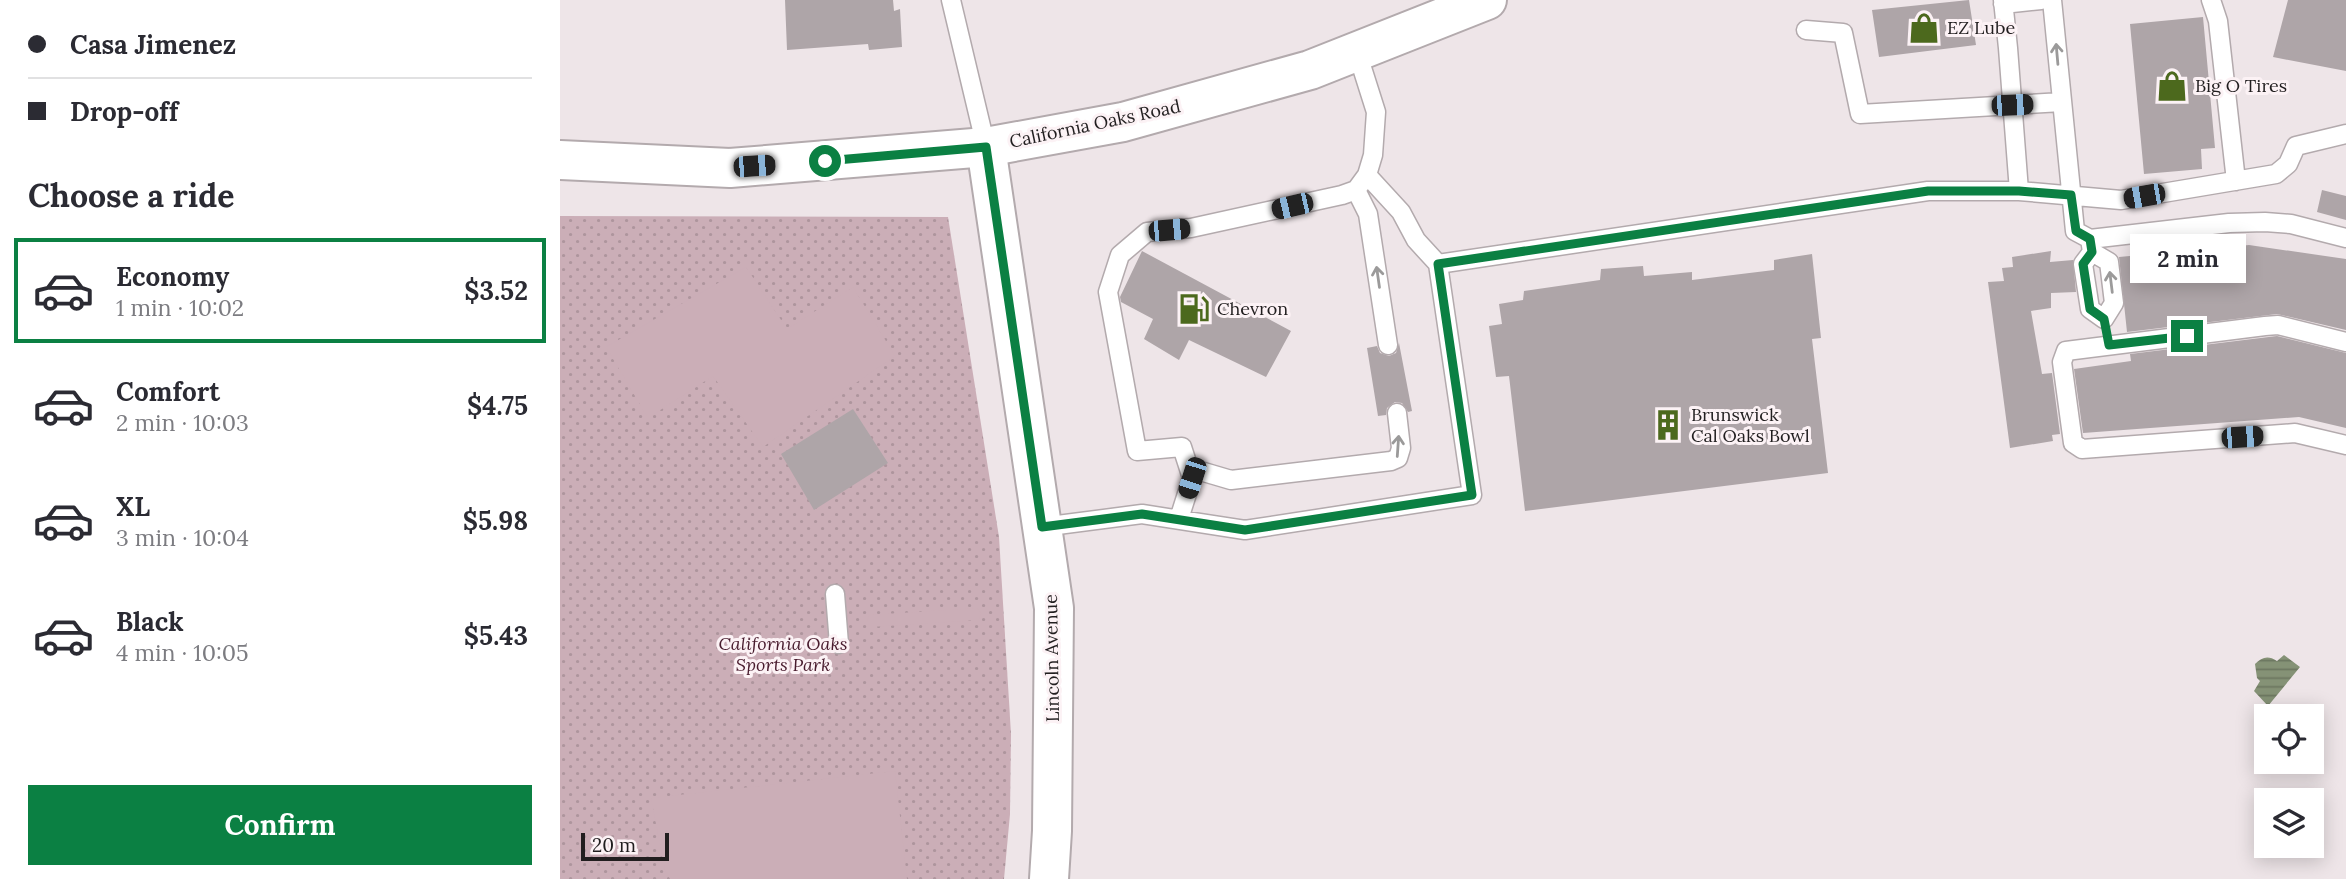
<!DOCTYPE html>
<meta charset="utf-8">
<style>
:root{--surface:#fff;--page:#f2f2f3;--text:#2b2b33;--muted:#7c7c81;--line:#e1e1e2;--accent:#0b8043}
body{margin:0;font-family:Lora,serif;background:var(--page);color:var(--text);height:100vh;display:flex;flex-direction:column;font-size:26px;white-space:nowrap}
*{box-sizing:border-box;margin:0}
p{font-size:23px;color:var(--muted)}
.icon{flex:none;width:38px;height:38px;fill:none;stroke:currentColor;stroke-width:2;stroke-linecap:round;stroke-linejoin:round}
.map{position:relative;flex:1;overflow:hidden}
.sheet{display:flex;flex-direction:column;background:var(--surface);width:560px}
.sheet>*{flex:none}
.guide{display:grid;align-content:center;height:154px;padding:0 28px;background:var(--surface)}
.controls{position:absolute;left:1694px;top:704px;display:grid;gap:14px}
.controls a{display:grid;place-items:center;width:70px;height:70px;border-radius:0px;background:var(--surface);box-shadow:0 4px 18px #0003;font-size:35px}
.scale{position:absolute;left:21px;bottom:18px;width:88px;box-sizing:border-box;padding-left:7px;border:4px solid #211e1f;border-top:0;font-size:19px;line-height:24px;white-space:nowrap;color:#211e1f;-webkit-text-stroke:5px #fcf2f5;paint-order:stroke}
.end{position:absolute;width:32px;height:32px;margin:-16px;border:9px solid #0b8043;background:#fff;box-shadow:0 0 0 4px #fff}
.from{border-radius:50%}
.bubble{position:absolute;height:49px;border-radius:0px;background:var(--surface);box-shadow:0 4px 18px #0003;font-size:23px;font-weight:700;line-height:49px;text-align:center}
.car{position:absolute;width:21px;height:42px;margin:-21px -10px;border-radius:9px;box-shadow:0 0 5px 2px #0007;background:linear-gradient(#222 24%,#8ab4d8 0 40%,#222 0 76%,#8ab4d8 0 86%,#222 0)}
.guide b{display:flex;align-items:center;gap:24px;height:66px;font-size:26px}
.guide b+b{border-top:2px solid var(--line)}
.guide i{width:18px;height:18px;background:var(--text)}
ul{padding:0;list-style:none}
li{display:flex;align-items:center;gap:21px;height:105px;margin:0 14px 10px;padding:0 14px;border:4px solid transparent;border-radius:0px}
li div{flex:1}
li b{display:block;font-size:26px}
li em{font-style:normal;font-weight:700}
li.selected{border-color:var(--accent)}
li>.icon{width:63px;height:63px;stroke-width:1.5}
h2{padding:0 28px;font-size:32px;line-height:84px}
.primary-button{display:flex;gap:14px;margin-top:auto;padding:14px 28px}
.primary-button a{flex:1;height:80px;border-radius:0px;background:var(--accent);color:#fff;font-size:28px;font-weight:700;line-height:80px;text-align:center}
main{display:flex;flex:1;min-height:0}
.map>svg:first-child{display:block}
.grass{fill:url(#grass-dots)}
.garden{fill:#cbaeb7}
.water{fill:url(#water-rules)}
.building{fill:#aea5a8}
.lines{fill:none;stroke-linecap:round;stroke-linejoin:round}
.lane-casing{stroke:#b3aaad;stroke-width:21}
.secondary-casing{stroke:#b3aaad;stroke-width:42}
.primary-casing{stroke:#b3aaad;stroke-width:42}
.lane{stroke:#fff;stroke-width:18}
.secondary{stroke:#fff;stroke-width:38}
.primary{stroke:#fff;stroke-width:38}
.oneway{stroke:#9b9a9a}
.route{stroke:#0b8043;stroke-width:9}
.labels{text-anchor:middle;stroke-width:6;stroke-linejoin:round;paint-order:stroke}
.poi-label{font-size:18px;fill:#211e1f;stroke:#fcf2f5;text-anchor:start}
.street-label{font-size:18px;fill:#211e1f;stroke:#fcf2f5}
.park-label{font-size:18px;font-style:italic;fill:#481b2d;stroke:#fcf2f5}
</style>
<main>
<section class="sheet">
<div class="guide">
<b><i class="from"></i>Casa Jimenez</b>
<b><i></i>Drop-off</b>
</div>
<h2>Choose a ride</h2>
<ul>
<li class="selected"><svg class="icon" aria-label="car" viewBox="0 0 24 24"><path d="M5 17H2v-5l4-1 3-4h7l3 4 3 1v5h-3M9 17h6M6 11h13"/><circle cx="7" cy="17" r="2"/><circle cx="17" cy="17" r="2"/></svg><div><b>Economy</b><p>1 min · 10:02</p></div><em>$3.52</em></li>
<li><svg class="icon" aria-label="car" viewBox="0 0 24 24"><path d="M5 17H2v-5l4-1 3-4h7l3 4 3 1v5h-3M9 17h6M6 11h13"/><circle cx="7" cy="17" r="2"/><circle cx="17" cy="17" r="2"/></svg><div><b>Comfort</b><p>2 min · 10:03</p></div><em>$4.75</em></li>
<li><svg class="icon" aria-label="car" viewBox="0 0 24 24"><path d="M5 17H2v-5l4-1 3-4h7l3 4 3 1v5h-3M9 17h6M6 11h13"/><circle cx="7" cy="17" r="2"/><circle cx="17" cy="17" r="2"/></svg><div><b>XL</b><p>3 min · 10:04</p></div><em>$5.98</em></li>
<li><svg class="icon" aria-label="car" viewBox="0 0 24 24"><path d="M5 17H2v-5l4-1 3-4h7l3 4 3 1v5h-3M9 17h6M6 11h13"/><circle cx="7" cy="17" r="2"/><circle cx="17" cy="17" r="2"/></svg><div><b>Black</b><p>4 min · 10:05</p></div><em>$5.43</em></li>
</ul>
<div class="primary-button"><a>Confirm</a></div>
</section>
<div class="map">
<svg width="1786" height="879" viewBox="0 0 1786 879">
<defs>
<pattern id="grass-dots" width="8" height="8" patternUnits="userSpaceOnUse" patternTransform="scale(1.75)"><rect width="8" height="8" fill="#cbaeb7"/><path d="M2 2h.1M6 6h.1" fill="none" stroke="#ae959d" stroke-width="1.8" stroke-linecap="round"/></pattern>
<pattern id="water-rules" width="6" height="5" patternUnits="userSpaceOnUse" patternTransform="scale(1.75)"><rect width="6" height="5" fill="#859276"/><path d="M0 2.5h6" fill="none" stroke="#6c7760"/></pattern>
</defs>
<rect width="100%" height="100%" fill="#eee5e8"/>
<path class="grass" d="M0 216 388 217 439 537 451 734 450 814 444 879H0Z"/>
<path class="garden" d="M186 267 227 329 293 287 335 356 203 447 153 376 88 418 46 347Z
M416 608 422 613 418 620 311 627 306 622 310 615Z
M335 771 347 879H110L105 870 91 798Z"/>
<path class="water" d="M1724 655 1740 667 1708 706 1694 691 1700 681 1697 678 1695 664C1702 657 1708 655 1717 661Z"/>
<path class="building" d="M225 0H333L334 11 340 9 342 47 309 50 308 44 227 50Z
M1409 0 1416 45 1319 57 1312 10Z
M1728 0H1786V71L1713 57Z
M1643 17 1655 148 1641 149 1642 169 1584 174 1570 24Z
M1762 190 1786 196V220L1757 212Z
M1689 245 1786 259V330L1717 314 1567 332 1559 257Z
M582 251 731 331 706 377 629 340 619 360 584 339 593 319 561 302 560 297Z
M1491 251 1490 262 1513 260 1516 292 1491 293V308L1471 311 1482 374 1492 373 1500 434 1492 435 1493 441 1450 448 1428 282 1444 281 1442 268 1453 267 1452 257Z
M1252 254 1261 338 1252 339 1268 473 965 511 949 376 936 377 929 326 942 324 939 304 963 300 964 291 1040 280 1041 269 1083 266 1084 276 1132 272V280L1214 270V260Z
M1717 336 1786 353V428L1739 417 1523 433 1514 369 1571 361 1570 354Z
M839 343 852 411 848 412 842 403 835 402 827 408 826 415 818 416 807 348 817 346 820 353 829 356 836 353Z
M293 409 328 463 254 510 221 454Z"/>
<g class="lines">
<defs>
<path id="lane" d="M391 0 426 147
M1443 0 1448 48 1459 191
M1492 0 1515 231 1530 239 1669 223 1705 222 1731 224 1786 238
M1651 0 1658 21 1676 181
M1443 4 1481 0
M1246 30 1283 33 1300 114 1502 102
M796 190 808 214 828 345
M1530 239 1532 252 1523 264 1530 309 1544 319 1554 303 1549 262 1532 252
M878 264 1368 191H1459L1561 200 1716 174 1728 164 1736 146 1786 134
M1786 342 1718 325 1705 326 1506 351 1502 362 1513 443 1522 449 1735 433 1786 445
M632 478 622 447 577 451 548 292 560 255 587 232 631 228 782 195 796 190 807 175 813 155 816 112 797 52
M619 519 632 478 637 470 671 480 831 461 838 458 841 448 837 413
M482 527 582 514 685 530 912 495 878 264 856 240 841 212 807 175
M275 594 279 644"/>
<path id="secondary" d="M426 147 494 608 492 831 489 879"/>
<path id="primary" d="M0 160 170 168 426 147 563 122 750 70 927 0"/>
</defs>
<use href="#lane" class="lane-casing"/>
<use href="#secondary" class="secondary-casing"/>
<use href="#primary" class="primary-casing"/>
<use href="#lane" class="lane"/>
<use href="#secondary" class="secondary"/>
<use href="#primary" class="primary"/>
</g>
<defs><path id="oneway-shaft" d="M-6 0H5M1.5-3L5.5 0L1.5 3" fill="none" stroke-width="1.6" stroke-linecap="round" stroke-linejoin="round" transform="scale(1.75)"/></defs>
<g class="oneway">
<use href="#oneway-shaft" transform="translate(1497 54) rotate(-95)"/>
<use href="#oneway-shaft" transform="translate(818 277) rotate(-98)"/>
<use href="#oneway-shaft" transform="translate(1551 282) rotate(-97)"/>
<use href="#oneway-shaft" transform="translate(838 446) rotate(-86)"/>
</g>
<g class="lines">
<path class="route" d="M265 161 426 147 482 527 582 514 685 530 912 495 878 264 1368 191H1459L1511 195 1516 231 1530 239 1532 252 1523 264 1530 309 1544 319 1549 345 1627 336"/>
</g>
<defs>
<symbol id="shop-bare" viewBox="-9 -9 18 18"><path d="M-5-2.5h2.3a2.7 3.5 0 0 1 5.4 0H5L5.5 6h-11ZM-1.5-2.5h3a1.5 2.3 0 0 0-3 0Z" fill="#4c691d" stroke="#fcf2f5" stroke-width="2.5" paint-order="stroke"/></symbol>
<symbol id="fuel-bare" viewBox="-9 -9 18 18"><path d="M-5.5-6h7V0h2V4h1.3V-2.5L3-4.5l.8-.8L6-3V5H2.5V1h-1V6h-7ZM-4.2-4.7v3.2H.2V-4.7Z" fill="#4c691d" stroke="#fcf2f5" stroke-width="2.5" paint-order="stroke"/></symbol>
<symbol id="building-bare" viewBox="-9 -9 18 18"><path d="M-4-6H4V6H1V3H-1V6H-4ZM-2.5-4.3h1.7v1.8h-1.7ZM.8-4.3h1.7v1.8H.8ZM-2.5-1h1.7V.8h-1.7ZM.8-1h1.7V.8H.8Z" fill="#4c691d" stroke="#fcf2f5" stroke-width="2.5" paint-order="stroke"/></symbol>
</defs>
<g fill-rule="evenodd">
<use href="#shop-bare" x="1342" y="6" width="44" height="44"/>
<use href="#shop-bare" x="1590" y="64" width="44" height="44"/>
<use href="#fuel-bare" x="612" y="287" width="44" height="44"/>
<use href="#building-bare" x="1086" y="403" width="44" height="44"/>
</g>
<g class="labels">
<g class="poi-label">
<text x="1387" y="34">EZ Lube</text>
<text x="1635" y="92">Big O Tires</text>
<text x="657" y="315">Chevron</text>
<text x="1131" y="421">Brunswick<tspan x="1131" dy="21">Cal Oaks Bowl</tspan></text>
</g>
<g class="street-label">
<text transform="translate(535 124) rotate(-12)" y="6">California Oaks Road</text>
<text transform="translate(492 658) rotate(-91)" y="6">Lincoln Avenue</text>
</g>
<g class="park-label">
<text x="223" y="650">California Oaks<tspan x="223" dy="21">Sports Park</tspan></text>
</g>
</g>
</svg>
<div class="controls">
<a><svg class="icon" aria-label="locate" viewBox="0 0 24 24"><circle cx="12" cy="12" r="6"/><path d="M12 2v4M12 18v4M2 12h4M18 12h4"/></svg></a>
<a><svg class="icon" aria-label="layers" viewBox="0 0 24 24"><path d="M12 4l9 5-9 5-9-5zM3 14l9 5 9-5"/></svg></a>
</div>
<div class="scale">20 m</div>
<i class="end from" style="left:265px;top:161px"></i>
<i class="end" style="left:1627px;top:336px"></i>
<div class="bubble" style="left:1570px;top:234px;width:116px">2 min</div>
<i class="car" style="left:1452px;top:105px;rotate:88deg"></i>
<i class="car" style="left:194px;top:166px;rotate:86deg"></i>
<i class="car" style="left:1584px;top:196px;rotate:260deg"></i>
<i class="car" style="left:732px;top:206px;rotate:257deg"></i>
<i class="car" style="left:609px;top:230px;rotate:85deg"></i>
<i class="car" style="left:1682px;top:437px;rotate:86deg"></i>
<i class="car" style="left:632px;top:478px;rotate:198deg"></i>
</div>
</main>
